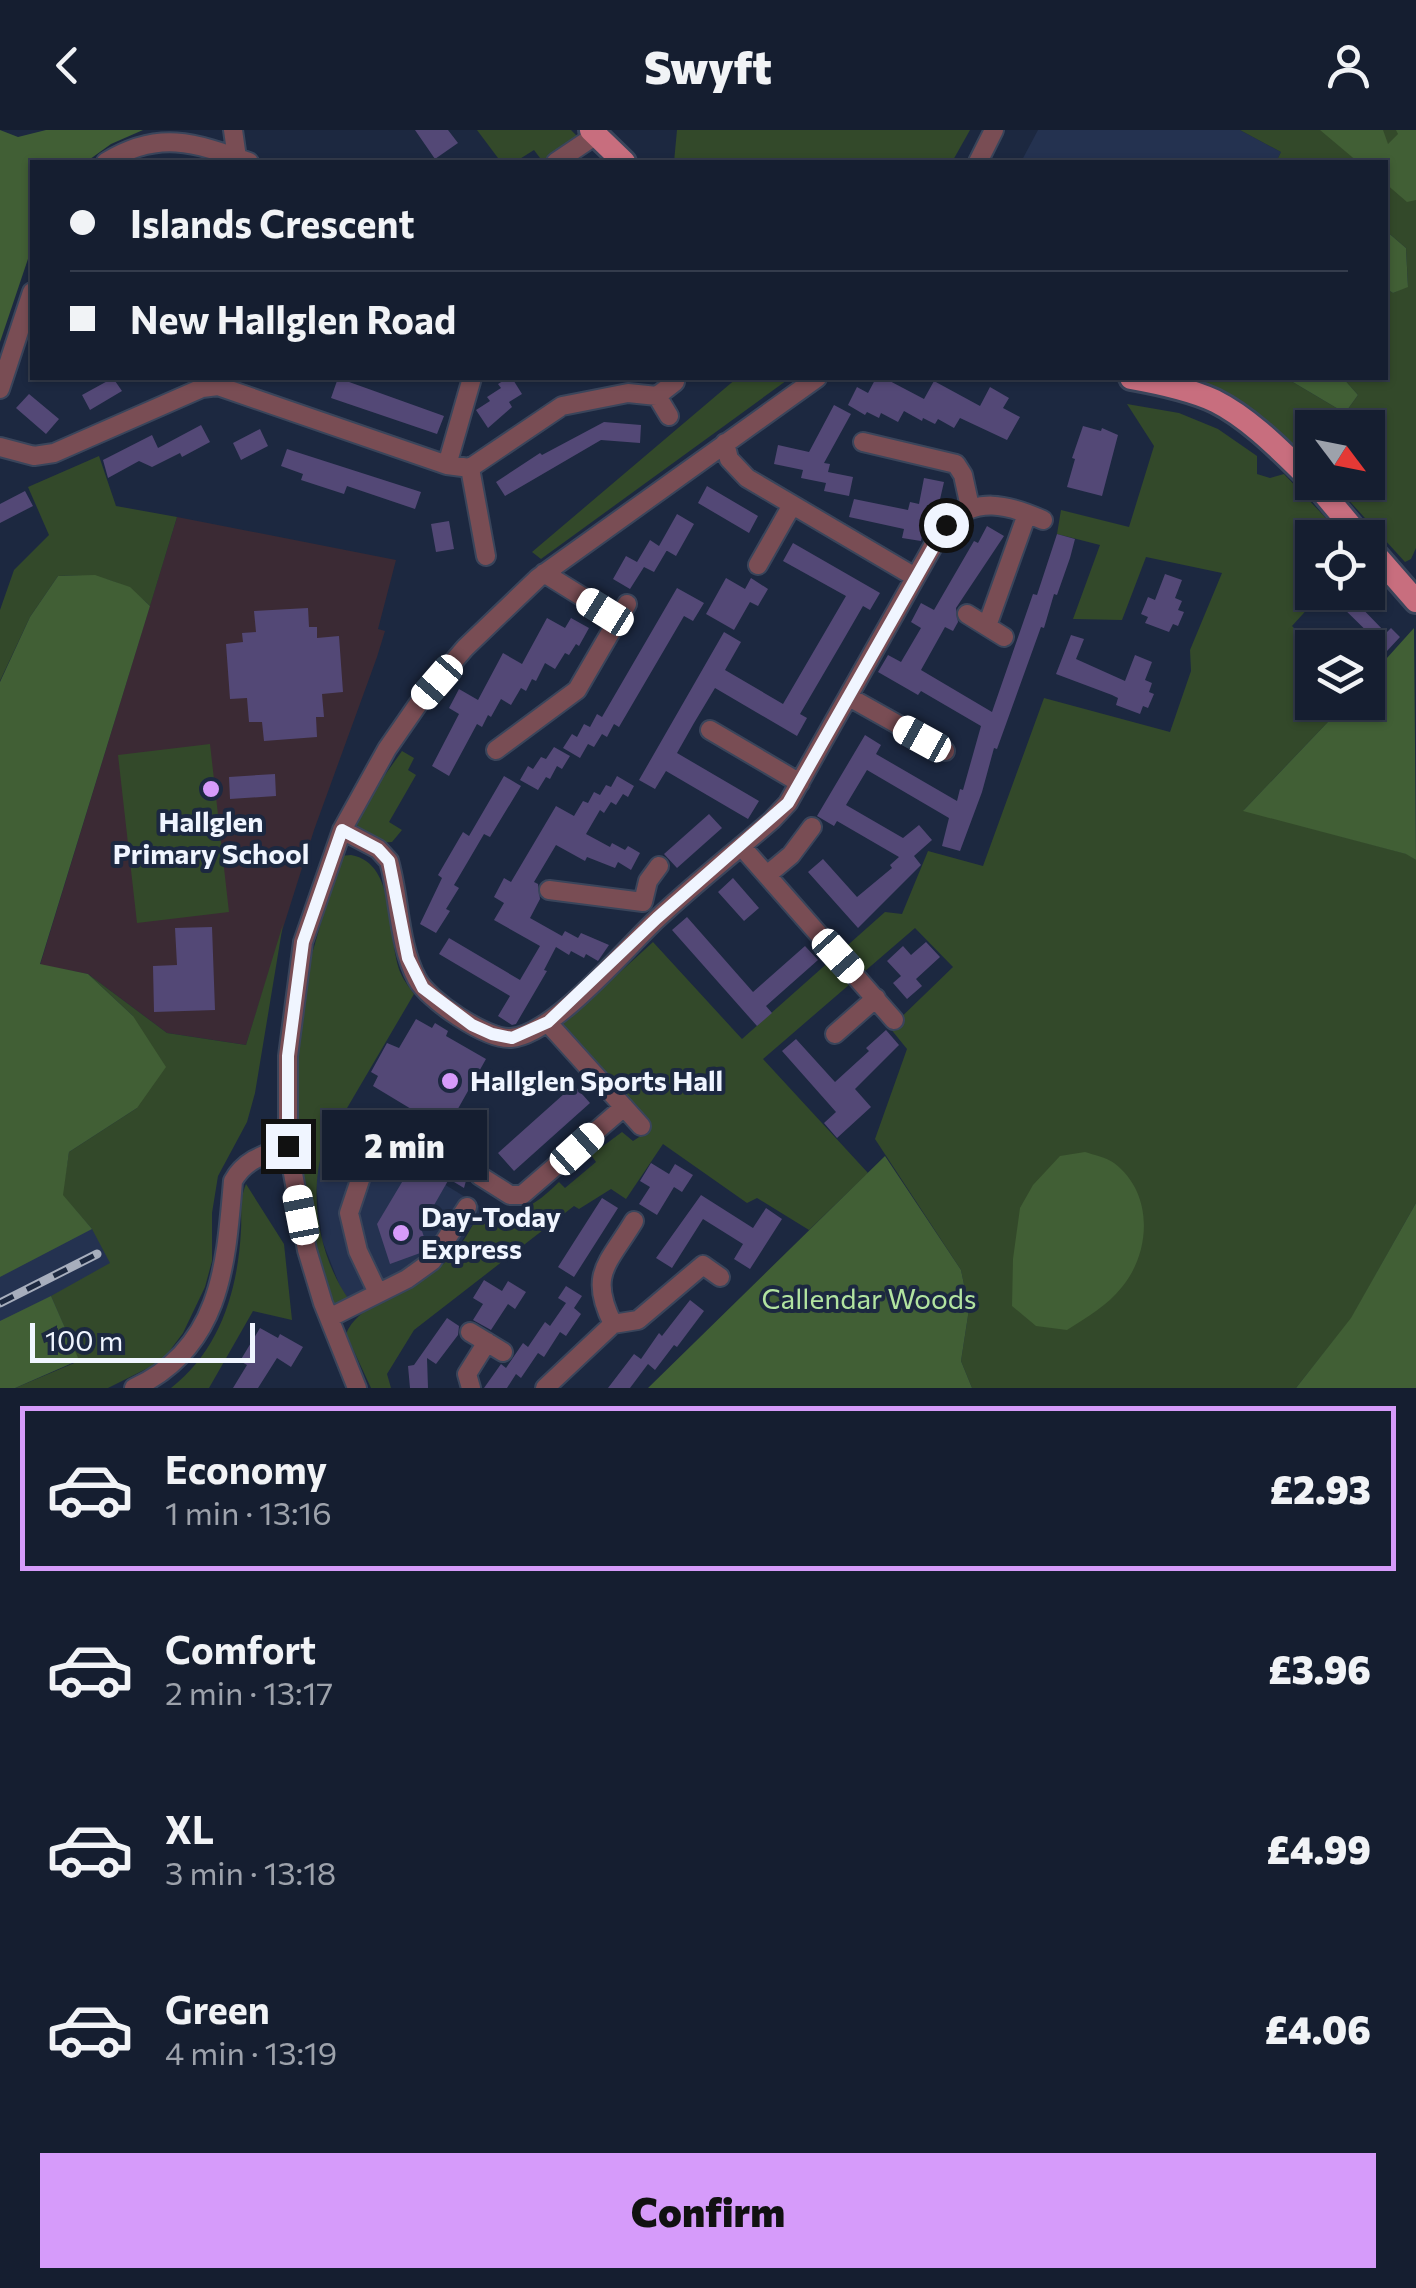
<!DOCTYPE html>
<meta charset="utf-8">
<style>
:root{--surface:#151e30;--page:#222b3c;--text:#f1f3f6;--muted:#9da2ab;--line:#343c4c;--accent:#d69bfa}
body{margin:0;font-family:Commissioner,sans-serif;background:var(--page);color:var(--text);height:100vh;display:flex;flex-direction:column;font-size:38px;white-space:nowrap}
*{box-sizing:border-box;margin:0}
p{font-size:32px;color:var(--muted)}
.icon{flex:none;width:55px;height:55px;fill:none;stroke:currentColor;stroke-width:2;stroke-linecap:round;stroke-linejoin:round}
.map{position:relative;height:1258px;overflow:hidden}
.side{display:flex;flex-direction:column;background:var(--surface);flex:1}
.side>*{flex:none}
.top-card{position:absolute;left:30px;top:30px;width:1358px;height:220px;border-radius:0px;box-shadow:0 2px 8px #0004,0 0 0 2px var(--line);display:grid;align-content:center;height:220px;padding:0 40px;background:var(--surface)}
.needle{width:65px;rotate:122deg}
.buttons{position:absolute;left:1295px;top:280px;display:grid;gap:20px}
.buttons a{display:grid;place-items:center;width:90px;height:90px;border-radius:0px;background:var(--surface);box-shadow:0 2px 8px #0004,0 0 0 2px var(--line);font-size:50px}
.scale{position:absolute;left:30px;bottom:25px;width:225px;box-sizing:border-box;padding-left:10px;border:5px solid #f0f5ff;border-top:0;font-size:28px;line-height:35px;white-space:nowrap;color:#f0f5ff;-webkit-text-stroke:8px #1c2840;paint-order:stroke}
.end{position:absolute;width:45px;height:45px;margin:-22px;border:12px solid #f0f5ff;background:#111;box-shadow:0 0 0 5px #111}
.from{border-radius:50%}
.bubble{position:absolute;height:70px;border-radius:0px;background:var(--surface);box-shadow:0 2px 8px #0004,0 0 0 2px var(--line);font-size:32px;font-weight:800;line-height:70px;text-align:center}
.car{position:absolute;width:30px;height:60px;margin:-30px -15px;border-radius:12px;box-shadow:0 0 8px 2px #0007;background:linear-gradient(#fff 24%,#345 0 40%,#fff 0 76%,#345 0 86%,#fff 0)}
.top-card b{display:flex;align-items:center;gap:35px;height:95px;font-size:38px}
.top-card b+b{border-top:2px solid var(--line)}
.top-card i{width:25px;height:25px;background:var(--text)}
ul{padding:18px 0 0;list-style:none}
li{display:flex;align-items:center;gap:30px;height:165px;margin:0 20px 15px;padding:0 20px;border:5px solid transparent;border-radius:0px}
li div{flex:1}
li b{display:block;font-size:38px}
li em{font-style:normal;font-weight:800}
li.selected{border-color:var(--accent)}
li>.icon{width:90px;height:90px;stroke-width:1.5}
.primary-button{display:flex;gap:20px;margin-top:auto;padding:20px 40px}
.primary-button a{flex:1;height:115px;border-radius:0px;background:var(--accent);color:#111;font-size:40px;font-weight:800;line-height:115px;text-align:center}
header{display:flex;justify-content:space-between;align-items:center;height:130px;padding:0 40px;background:var(--surface);font-size:45px;font-weight:800}
.map>svg:first-child{display:block}
.built{fill:#243250}
.education{fill:#3b2a34}
.green{fill:#33492a}
.forest{fill:#415f35}
.building{fill:#534876}
.lines{fill:none;stroke-linecap:round;stroke-linejoin:round}
.minor-casing{stroke:#3a455b;stroke-width:22}
.major-casing{stroke:#3a455b;stroke-width:28}
.minor{stroke:#794d54;stroke-width:18}
.major{stroke:#c86e7e;stroke-width:22}
.rail-casing{stroke:#a7aebd;stroke-width:9}
.rail{stroke:#1c2840;stroke-width:5;stroke-dasharray:15;stroke-linecap:butt}
.route{stroke:#f0f5ff;stroke-width:12}
.poi-dot{fill:#d69bfa;stroke:#1c2840;stroke-width:4}
.labels{text-anchor:middle;stroke-width:8;stroke-linejoin:round;paint-order:stroke}
.poi-label{font-size:28px;font-weight:bold;fill:#f0f5ff;stroke:#1c2840;text-anchor:start}
.park-label{font-size:28px;fill:#b2e4a0;stroke:#1c2840}
</style>
<header><svg class="icon" aria-label="back" viewBox="0 0 24 24"><path d="M15 5l-7 7 7 7"/></svg>Swyft<svg class="icon" aria-label="person" viewBox="0 0 24 24"><circle cx="12" cy="8" r="4"/><path d="M4 21q1-7 8-7t8 7"/></svg></header>
<div class="map">
<svg width="1416" height="1258" viewBox="0 0 1416 1258">
<rect width="100%" height="100%" fill="#1c2840"/>
<path class="built" d="M1038 0H1240L1281 22 1276 32H1021Z
M340 990 483 1078 450 1129 418 1152 359 1184 341 1159 322 1110 315 1044 323 1019Z
M138 1047 79 1230 15 1258H0V1088Z"/>
<path class="education" d="M177 387 396 430 378 499 385 501 377 527 314 700 246 915 167 903 88 844 40 835Z"/>
<path class="green" d="M477 0H571L577 6 573 15 548 32H543L534 20 515 32H501Z
M677 0H970L952 32H674Z
M1240 0H1416V418L1411 429 1405 432 1333 353 1368 352V298H1312V332C1274 297 1233 259 1182 248H1286L1345 283 1358 265 1343 248H1385V158L1393 163 1408 156 1406 118 1385 100V32H1310L1305 28 1298 32H1276L1281 22Z
M737 248H790L541 429 532 422Z
M1127 274 1179 283 1218 299 1257 326V344L1270 348 1284 344 1344 407 1312 408V462L1322 463 1292 496 1313 517 1312 572 1346 573 1244 680 1407 724 1416 730V1073L1351 1189 1296 1258H972L961 1231 969 1179 961 1140 875 1009 907 919 890 898 953 837 915 798 763 929 868 1043 809 1100 757 1068 747 1073 663 1014 626 1069 611 1059 579 1079 574 1076 414 1200 387 1244 391 1258H371L346 1204C358 1172 421 1154 447 1131 462 1117 472 1095 483 1078L500 1088C524 1082 541 1070 559 1052L565 1058 596 1032 591 1025 622 1002 633 1011 650 1000 561 902 563 894 653 812 742 909 885 782 902 784 928 721 983 736 1044 568 1170 602 1191 541 1190 520 1222 443 1146 427 1122 490 1073 489 1100 415 1057 404 1061 380 1129 397 1154 316Z
M99 326 116 376 177 387 150 476C120 447 98 445 58 446L30 487 0 551V480L14 440 49 405 28 357Z
M210 614 229 782 137 793 118 625Z
M402 621 414 628 408 640 416 645 389 692 402 700 392 712C374 714 368 709 357 695L360 680Z
M351 725C398 733 386 809 401 844 404 851 410 858 414 864L323 1019C308 1067 320 1130 350 1171L334 1175 310 1116 296 1014 299 920 310 831 340 726Z
M283 794 255 963 247 992 218 1046 212 1083V1131L205 1157 183 1203 162 1231 108 1258H15L79 1231 51 1166 110 1133 92 1099 62 1065 69 1022 137 978 133 886 88 844 167 903 246 915Z
M246 1054 284 1114 292 1190 253 1181 209 1258H171C220 1220 238 1160 241 1100 242 1083 239 1071 246 1054Z"/>
<path class="forest" d="M0 0 18 7 46 0H143L111 14 86 32H32V117L0 212Z
M1320 0H1383L1388 14 1398 4 1396 0H1416V70L1407 72 1385 53V32H1358Z
M1385 100 1406 118 1408 157 1393 163 1385 158Z
M1286 248H1343L1358 265 1345 283Z
M95 445 130 457 150 476 40 834 88 844 133 886 166 937 137 978 69 1022 63 1065 92 1099 0 1147V552L30 487 58 446Z
M1414 498 1416 730 1406 724 1243 681 1346 573 1368 572V549Z
M1085 1022C1094 1025 1106 1027 1114 1033 1154 1063 1151 1122 1122 1157 1107 1176 1087 1187 1067 1200L1036 1196 1012 1176 1013 1129 1020 1078 1033 1055 1060 1026Z
M885 1026 961 1140 969 1179 961 1231 972 1258H648Z
M1416 1073V1258H1296L1351 1188Z
M51 1166 79 1230 15 1258H0V1191Z"/>
<path class="building" d="M415 0H448L458 13 435 29Z
M113 248 122 261 90 280 82 265Z
M338 248 444 286 437 304 331 268Z
M508 248H512L522 264 509 272 512 277 488 298 476 280 490 271 487 267 501 258 498 254Z
M876 248H884L924 269 934 251 980 276 990 257 1009 268 1003 278 1020 287 1007 310 960 288 954 298 938 289 935 294 923 288 922 291 904 281 898 292 881 283 879 288 867 282 865 285 848 275 857 257 868 263Z
M29 264 59 289 46 304 16 278Z
M834 275 851 284 824 333 830 334 828 342 853 347 849 366 824 361 826 353 801 348 803 340 774 334 778 315 809 322Z
M604 292 641 295 640 313 601 310 505 366 496 352 540 323 542 325Z
M201 295 210 312 182 327 180 323 152 337 139 331 108 348 103 330 152 305 158 318Z
M1083 296 1101 301 1102 298 1118 305 1102 366 1067 357 1075 329 1072 328Z
M260 299 268 316 241 330 233 313Z
M287 319 421 362 415 379 347 356 344 364 301 350 303 344 281 336Z
M924 348 944 352 938 378 927 375 921 411 902 408 904 399 849 387 854 369 908 380 910 372 919 374Z
M707 356 758 386 749 403 698 373Z
M25 361 33 376 0 393V374Z
M677 384 694 394 676 426 664 419 667 420 654 442 644 437 630 459 613 449 626 426 637 432 650 410 659 416Z
M449 391 454 419 436 422 431 394Z
M987 396 1004 406 956 478 958 492 953 501 945 497 921 540 992 582 1033 464 1037 465 1057 404 1075 409 1070 428 1057 465 1054 464 1044 498 1041 497 997 619 994 618 982 662 960 721 942 716 949 688 867 640 846 675 903 708 919 695 932 710 914 726 921 735 858 798 808 742 823 729 857 767 892 738 890 735 899 727 837 691 834 696 817 686 865 605 881 615 876 624 957 671 960 659 963 660 981 596 921 561 918 565 878 542 888 525 901 532 921 498 911 492 921 473 934 480 974 411 978 413Z
M793 413 880 463 870 480 863 476 841 514 800 584 807 588 797 606 715 558 694 593 677 623 759 671 748 689 666 641 655 659 639 650 724 502 741 512 725 540 783 574 846 466 783 431Z
M1165 444 1182 450 1175 468 1182 471 1178 480 1184 482 1178 496 1173 494 1169 502 1145 493 1148 487 1141 484 1148 467 1155 470Z
M726 448 745 459 751 448 768 459 758 476 750 472 734 500 706 484Z
M677 458 704 473 693 491 684 486 619 597 614 594 607 607 602 604 594 617 588 614 580 628 563 618 572 604 577 607 584 594 590 597 597 584 602 587Z
M1341 462H1359L1353 469 1386 503 1391 498 1400 507 1387 521 1334 469Z
M308 478 309 497H317V508L339 506 343 562 322 564 324 587H316L317 607 264 611 262 592H249L247 568 230 569 226 514 243 512 242 503 256 502 254 481Z
M547 488 565 498 571 488 589 498 579 516 576 514 569 525 565 523 555 539 545 533 536 551 532 549 526 561 521 558 511 575 501 569 491 587 488 585 482 597 477 594 449 646 432 636 459 584 449 578 459 559 478 570 503 523 522 534Z
M1071 505 1084 509 1076 529 1125 551 1135 525 1152 532 1145 550 1152 553 1149 562 1154 564 1148 578 1143 576 1140 584 1116 575 1118 568 1112 565 1056 544Z
M554 617 570 626 562 639 557 636 550 649 546 647 538 660 520 650 528 636 533 639 541 627 546 629Z
M275 644 276 666 230 669 229 647Z
M504 646 521 656 490 707 484 704 467 733 454 755 459 758 446 779 450 781 436 803 420 794 442 748 438 745 463 702 469 706Z
M617 646 634 656 628 667 623 664 616 675 611 672 604 683 600 680 586 704 610 717 612 713 625 720 628 716 640 723 631 740 618 732 615 738 587 727 585 731 556 715 534 752 538 754 540 769 530 788 562 806 565 801 578 808 581 803 609 815 598 831 586 824 584 828 571 821 569 825 556 817 544 840 547 841 516 894 512 895 498 886 510 866 439 824 449 808 520 850 540 816 494 790 504 773 494 767 504 748 511 752 556 676 574 686 583 671 588 673 594 662 600 665 606 655 611 657Z
M709 684 722 698 677 738 664 724Z
M733 748 759 778 744 791 718 762Z
M687 787 753 862 805 816 818 830 766 876 772 883 757 896 672 800Z
M212 797 215 880 154 882 153 836 177 835 175 798Z
M926 812 940 827 916 849 922 856 907 869 893 853 901 846 887 831 903 816 911 825Z
M416 889 432 898 435 893 448 901 446 906 486 929 446 1000 373 956 378 946 371 942 387 913 399 918Z
M886 900 899 915 855 959 871 977 837 1008 824 993 836 982 782 921 796 909 835 952 869 921 866 918Z
M574 955 590 973 514 1041 498 1023Z
M437 1012 476 1034 469 1040 464 1058 449 1049 421 1098 427 1116 423 1122 390 1134 377 1094 411 1037 419 1041Z
M651 1033 669 1044 675 1034 693 1045 682 1062 674 1057 657 1085 639 1074 650 1057 640 1051Z
M701 1065 753 1098 766 1078 782 1089 750 1139 734 1129 743 1114 703 1089 672 1138 656 1128Z
M602 1068 618 1078 574 1147 558 1137Z
M484 1150 502 1161 508 1151 526 1162 515 1179 508 1174 491 1200 473 1190 483 1174 473 1168Z
M566 1156 582 1166 574 1178 581 1184 566 1206 560 1202 544 1227 538 1223 521 1248 516 1244 507 1258H484L501 1234 506 1238 523 1213 528 1217 545 1192 550 1196 566 1173 558 1168Z
M690 1170 704 1181 677 1217 674 1215 655 1240 648 1234 630 1258H608L634 1224 641 1229 659 1203 662 1206Z
M447 1188 459 1196 458 1205 436 1234 427 1228 428 1258H410L408 1236 414 1235Z
M260 1198 278 1208 280 1204 303 1217 291 1237 277 1228 258 1258H233L247 1235 240 1231Z"/>
<g class="lines">
<defs>
<path id="minor" d="M233 0 237 28
M106 32C158 0 194 12 249 32
M556 32 596 5
M978 32 994 0
M0 259 32 162
M669 286 657 266 675 252
M863 312 956 334 963 345 970 377
M725 313 729 329 747 348 915 447
M0 317 34 326 54 323 202 258 218 256 447 335 470 338 562 276 628 263 657 266
M447 335 472 248
M470 338 486 426
M758 435 792 375
M544 443 618 489
M967 484 1004 507
M987 496 1027 384
M849 567 945 621
M710 600 800 653
M496 620 577 560 627 474
M342 700 378 719 389 731C400 769 398 813 417 849 428 870 487 910 511 908 553 905 625 819 657 789 694 754 734 723 772 690L788 673 945 395C976 366 1007 374 1043 390
M742 717 894 890
M767 745 791 725 812 697
M549 760 643 772 648 751 659 736
M548 893 641 996
M835 904 876 868
M480 1046 510 1065H522L624 977
M361 1047 349 1083 358 1121 378 1163
M329 1188 407 1149 432 1131 467 1077
M613 1194C588 1144 608 1134 634 1091
M470 1202 503 1222
M134 1258C221 1218 226 1135 233 1051 245 1029 266 1024 288 1016
M357 1258 323 1173 307 1120 288 1016V926L303 812 342 700 387 619 423 567 465 518 538 448 817 248
M471 1258 467 1244 487 1212
M545 1258 613 1194 638 1190 703 1135 720 1147"/>
<path id="major" d="M591 0 624 32
M1131 248C1159 253 1189 259 1215 271 1251 289 1283 323 1312 351
M1314 352 1361 408
M1368 416 1416 471"/>
</defs>
<use href="#minor" class="minor-casing"/>
<use href="#major" class="major-casing"/>
<use href="#minor" class="minor"/>
<use href="#major" class="major"/>
<defs>
<path id="rail" d="M0 1173 97 1124"/>
</defs>
<use href="#rail" class="rail-casing"/>
<use href="#rail" class="rail"/>
</g>
<g class="lines">
<path class="route" d="M288 1016V926L303 812 342 700 378 719 389 731 408 828 423 858 472 895 492 904 512 908 548 892 657 788 788 673 946 395"/>
</g>
<g class="poi-dot">
<circle cx="211" cy="659" r="10"/>
<circle cx="450" cy="951" r="10"/>
<circle cx="401" cy="1103" r="10"/>
</g>
<g class="labels">
<g class="poi-label">
<text x="211" y="702" text-anchor="middle">Hallglen<tspan x="211" dy="32">Primary School</tspan></text>
<text x="470" y="961">Hallglen Sports Hall</text>
<text x="421" y="1097">Day-Today<tspan x="421" dy="32">Express</tspan></text>
</g>
<g class="park-label">
<text x="869" y="1179">Callendar Woods</text>
</g>
</g>
</svg>
<div class="buttons">
<a><svg class="needle" viewBox="-14 -14 28 28"><path d="M0-13l5 13h-10z" fill="#e53935"/><path d="M0 13l5-13h-10z" fill="#9da2ab"/></svg></a>
<a><svg class="icon" aria-label="locate" viewBox="0 0 24 24"><circle cx="12" cy="12" r="6"/><path d="M12 2v4M12 18v4M2 12h4M18 12h4"/></svg></a>
<a><svg class="icon" aria-label="layers" viewBox="0 0 24 24"><path d="M12 4l9 5-9 5-9-5zM3 14l9 5 9-5"/></svg></a>
</div>
<div class="scale">100 m</div>
<i class="end from" style="left:946px;top:395px"></i>
<i class="end" style="left:288px;top:1016px"></i>
<div class="bubble" style="left:322px;top:980px;width:165px">2 min</div>
<i class="car" style="left:605px;top:482px;rotate:302deg"></i>
<i class="car" style="left:437px;top:552px;rotate:221deg"></i>
<i class="car" style="left:922px;top:609px;rotate:299deg"></i>
<i class="car" style="left:838px;top:826px;rotate:138deg"></i>
<i class="car" style="left:577px;top:1019px;rotate:48deg"></i>
<i class="car" style="left:301px;top:1085px;rotate:349deg"></i>
<div class="top-card">
<b><i class="from"></i>Islands Crescent</b>
<b><i></i>New Hallglen Road</b>
</div>
</div>
<section class="side">
<ul>
<li class="selected"><svg class="icon" aria-label="car" viewBox="0 0 24 24"><path d="M5 17H2v-5l4-1 3-4h7l3 4 3 1v5h-3M9 17h6M6 11h13"/><circle cx="7" cy="17" r="2"/><circle cx="17" cy="17" r="2"/></svg><div><b>Economy</b><p>1 min · 13:16</p></div><em>£2.93</em></li>
<li><svg class="icon" aria-label="car" viewBox="0 0 24 24"><path d="M5 17H2v-5l4-1 3-4h7l3 4 3 1v5h-3M9 17h6M6 11h13"/><circle cx="7" cy="17" r="2"/><circle cx="17" cy="17" r="2"/></svg><div><b>Comfort</b><p>2 min · 13:17</p></div><em>£3.96</em></li>
<li><svg class="icon" aria-label="car" viewBox="0 0 24 24"><path d="M5 17H2v-5l4-1 3-4h7l3 4 3 1v5h-3M9 17h6M6 11h13"/><circle cx="7" cy="17" r="2"/><circle cx="17" cy="17" r="2"/></svg><div><b>XL</b><p>3 min · 13:18</p></div><em>£4.99</em></li>
<li><svg class="icon" aria-label="car" viewBox="0 0 24 24"><path d="M5 17H2v-5l4-1 3-4h7l3 4 3 1v5h-3M9 17h6M6 11h13"/><circle cx="7" cy="17" r="2"/><circle cx="17" cy="17" r="2"/></svg><div><b>Green</b><p>4 min · 13:19</p></div><em>£4.06</em></li>
</ul>
<div class="primary-button"><a>Confirm</a></div>
</section>
